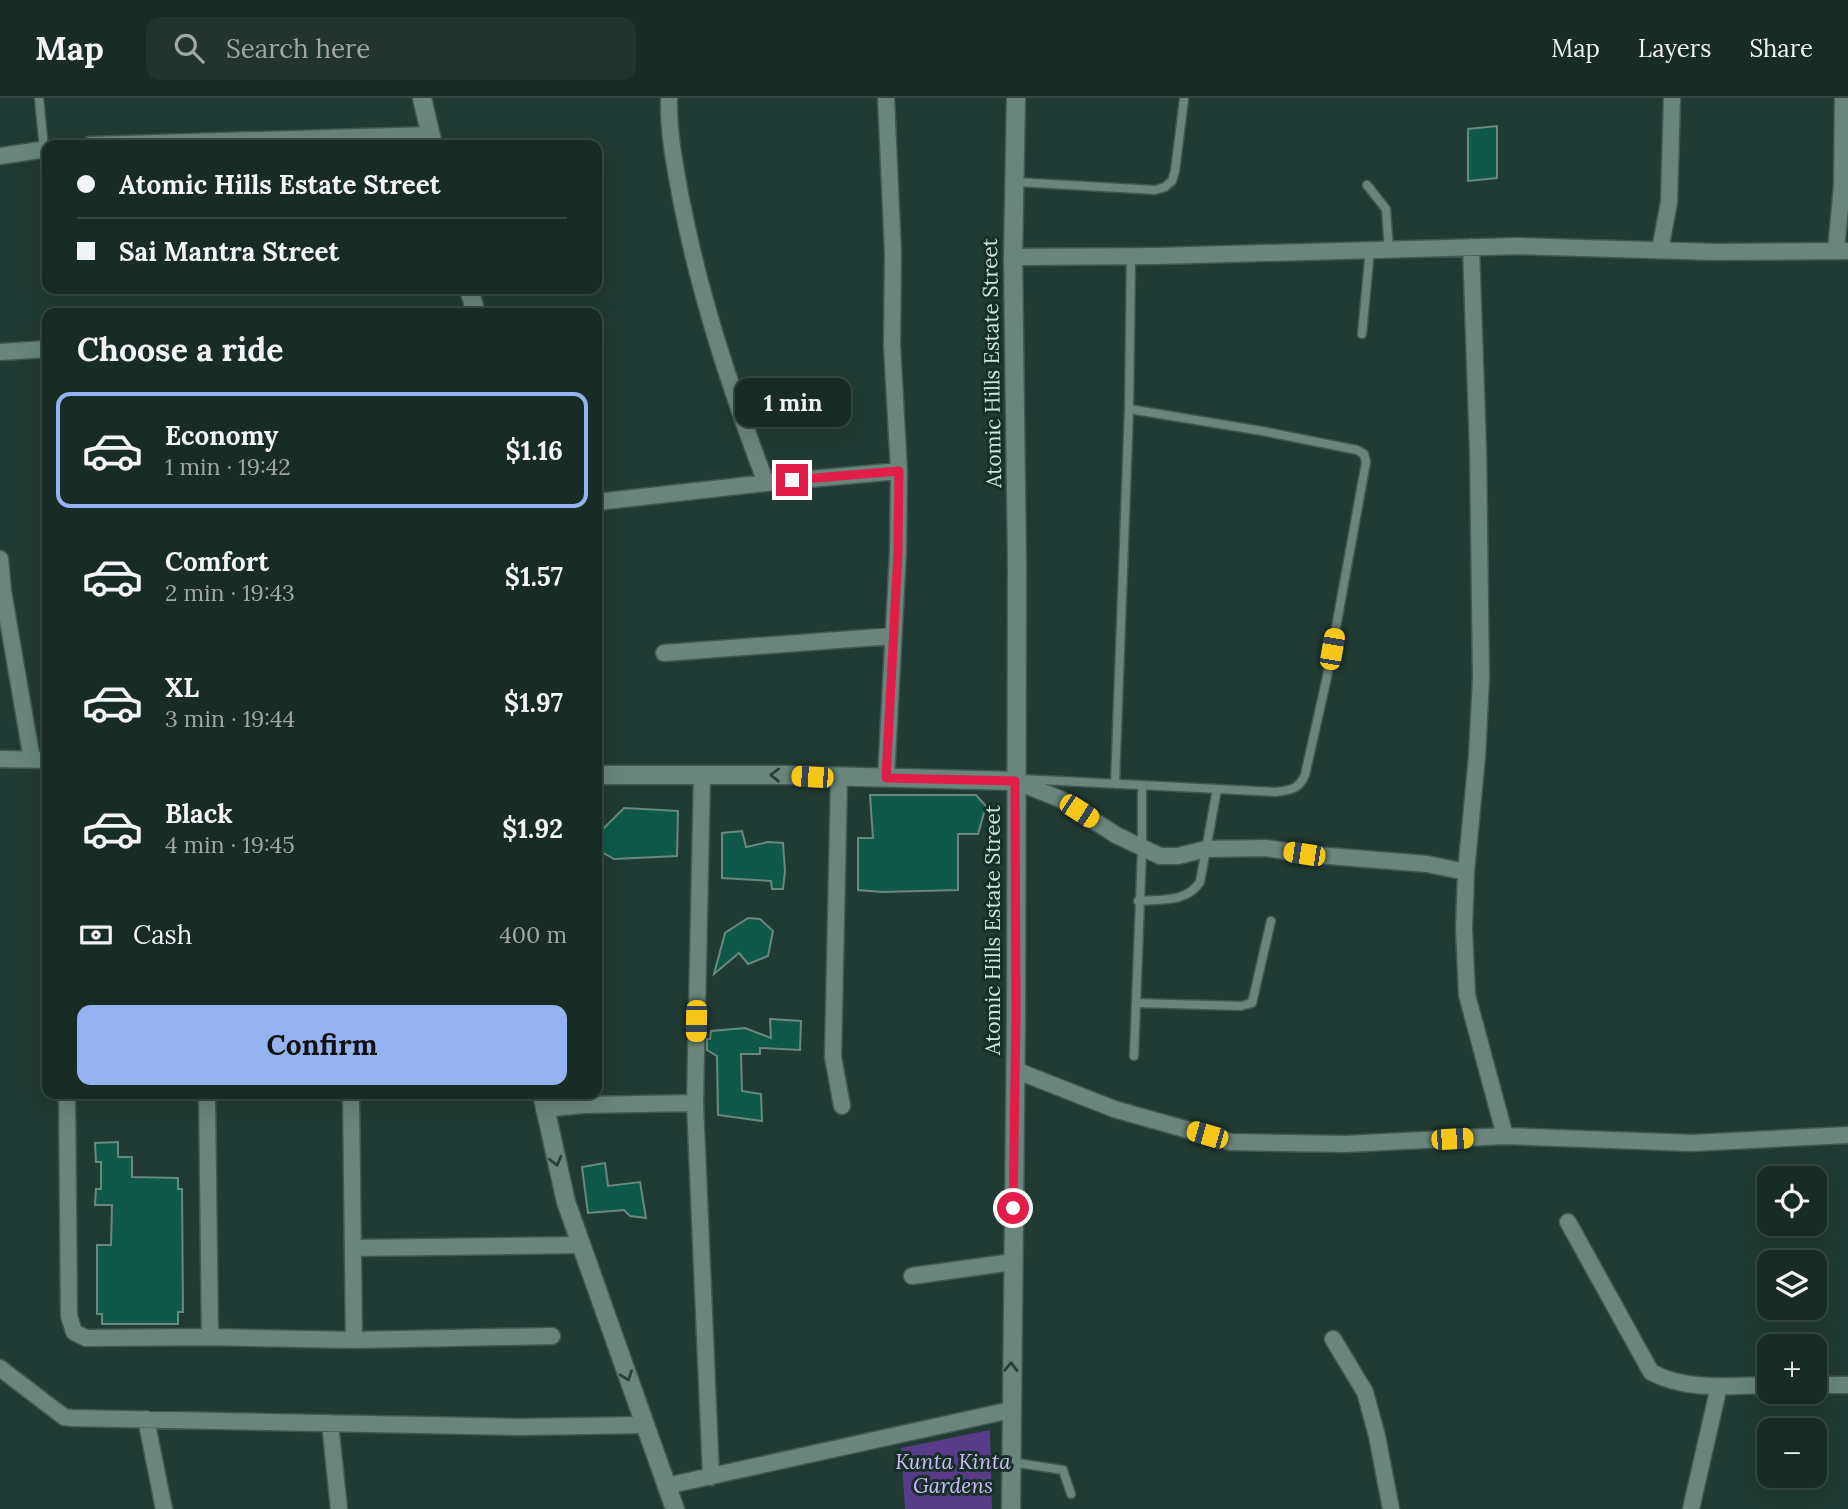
<!DOCTYPE html>
<meta charset="utf-8">
<style>
:root{--surface:#182c26;--page:#21342e;--text:#f1f3f6;--muted:#9fa7a7;--line:#364843;--accent:#95b2f1}
body{margin:0;font-family:Lora,serif;background:var(--page);color:var(--text);height:100vh;display:flex;flex-direction:column;font-size:26px;white-space:nowrap}
*{box-sizing:border-box;margin:0}
p{font-size:23px;color:var(--muted)}
.icon{flex:none;width:38px;height:38px;fill:none;stroke:currentColor;stroke-width:2;stroke-linecap:round;stroke-linejoin:round}
.map{position:relative;flex:1;overflow:hidden}
.panel{position:absolute;left:42px;top:210px;width:560px;height:791px;display:flex;flex-direction:column;background:var(--surface);border-radius:14px;box-shadow:0 7px 28px #0002,0 0 0 2px var(--line)}
.panel>*{flex:none}
.banner{position:absolute;left:42px;top:42px;width:560px;height:154px;border-radius:14px;box-shadow:0 7px 28px #0002,0 0 0 2px var(--line);display:grid;align-content:center;height:154px;padding:0 35px;background:var(--surface)}
.fabs{position:absolute;left:1757px;top:1068px;display:grid;gap:14px}
.fabs a{display:grid;place-items:center;width:70px;height:70px;border-radius:14px;background:var(--surface);box-shadow:0 7px 28px #0002,0 0 0 2px var(--line);font-size:35px}
.end{position:absolute;width:32px;height:32px;margin:-16px;border:9px solid #e11d48;background:#fff;box-shadow:0 0 0 4px #fff}
.from{border-radius:50%}
.bubble{position:absolute;height:49px;border-radius:14px;background:var(--surface);box-shadow:0 7px 28px #0002,0 0 0 2px var(--line);font-size:23px;font-weight:700;line-height:49px;text-align:center}
.car{position:absolute;width:21px;height:42px;margin:-21px -10px;border-radius:9px;box-shadow:0 0 5px 2px #0007;background:linear-gradient(#f5c518 24%,#345 0 40%,#f5c518 0 76%,#345 0 86%,#f5c518 0)}
.banner b{display:flex;align-items:center;gap:24px;height:66px;font-size:26px}
.banner b+b{border-top:2px solid var(--line)}
.banner i{width:18px;height:18px;background:var(--text)}
ul{padding:0;list-style:none}
li{display:flex;align-items:center;gap:21px;height:116px;margin:0 14px 10px;padding:0 21px;border:4px solid transparent;border-radius:14px}
li div{flex:1}
li b{display:block;font-size:26px}
li em{font-style:normal;font-weight:700}
li.active{border-color:var(--accent)}
li>.icon{width:63px;height:63px;stroke-width:1.5}
h2{padding:0 35px;font-size:32px;line-height:84px}
.pay{display:flex;align-items:center;gap:18px;height:77px;padding:0 35px;font-size:26px}
.pay p{margin-inline-start:auto}
.primary-button{display:flex;gap:14px;margin-top:auto;padding:14px 35px}
.primary-button a{flex:1;height:80px;border-radius:14px;background:var(--accent);color:#111;font-size:28px;font-weight:700;line-height:80px;text-align:center}
header{display:flex;align-items:center;gap:42px;box-sizing:border-box;height:98px;padding:0 35px;background:var(--surface);border-bottom:2px solid var(--line)}
header strong{font-size:33px}
nav{display:flex;gap:38px;margin-inline-start:auto;font-size:24px}
.search{width:490px;height:63px;background:var(--page);display:flex;align-items:center;gap:18px;box-sizing:border-box;padding:0 24px;border-radius:14px;color:var(--muted);font-size:26px}
.map>svg:first-child{display:block}
.green{fill:#593c87}
.building{fill:#0e5948;stroke:#6b887f;stroke-width:2}
.lines{fill:none;stroke-linecap:round;stroke-linejoin:round}
.lane-casing{stroke:#405851;stroke-width:11}
.street-casing{stroke:#405851;stroke-width:19}
.secondary-casing{stroke:#405851;stroke-width:21}
.lane{stroke:#69857c;stroke-width:8}
.street{stroke:#69857c;stroke-width:16}
.secondary{stroke:#69857c;stroke-width:18}
.oneway{stroke:#27413a}
.route{stroke:#e11d48;stroke-width:9}
.labels{text-anchor:middle;stroke-width:6;stroke-linejoin:round;paint-order:stroke}
.street-label{font-size:21px;fill:#d3e3dd;stroke:#163029}
.park-label{font-size:21px;font-style:italic;fill:#cfbafb;stroke:#163029}
</style>
<header>
<strong>Map</strong>
<div class="search"><svg class="icon" aria-label="search" viewBox="0 0 24 24"><circle cx="10" cy="10" r="6"/><path d="M15 15l6 6"/></svg>Search here</div>
<nav><a>Map</a><a>Layers</a><a>Share</a></nav>
</header>
<div class="map">
<svg width="1848" height="1411" viewBox="0 0 1848 1411">
<rect width="100%" height="100%" fill="#203b33"/>
<path class="green" d="M990 1332 992 1411H905L901 1350Z"/>
<path class="building" d="M1497 28V80L1468 83V31Z
M870 697H976L986 708 978 736H958V792L882 794 858 792V740H873Z
M624 710 678 713 677 758 614 761 600 753 599 735Z
M742 733 746 749 768 744 783 745 785 773 783 791H772L771 783 722 780V735Z
M748 820 760 821 773 833 768 858 748 866 739 855 714 876 725 835Z
M770 921 801 923 800 952 760 950V956H741L742 993 761 996 762 1023 718 1017 717 958 707 952V941H710L711 933 745 930 771 940Z
M118 1044V1059H132V1079L178 1080V1091H182L183 1214H178V1226H102V1216H97V1147H111L112 1107H95L96 1091H101V1064H96L95 1045Z
M605 1065 608 1088 640 1084 646 1120 630 1118 624 1112 588 1115 582 1069Z"/>
<g class="lines">
<defs>
<path id="lane" d="M39 0 44 51
M1015 84 1155 92 1165 89 1172 83 1175 73 1184 1
M1367 87 1386 111 1389 152
M1362 236 1370 152
M1022 681 1276 694C1291 692 1299 691 1305 677L1327 579 1366 364 1364 356 1357 352 1262 333 1129 311
M1115 686 1129 311 1131 158
M1138 803C1161 801 1186 805 1200 784L1217 691
M1136 905 1241 908 1252 905 1271 823
M1134 958 1142 751V688
M1011 1364 1063 1372 1071 1396"/>
<path id="street" d="M669 0C668 35 675 67 681 101 700 199 731 292 766 385
M886 0 893 155 892 248 899 373 898 454 886 680
M90 47 430 37
M0 58 47 51
M1471 149 1478 352 1481 580 1477 658 1466 774 1464 831 1467 897 1505 1038
M1660 152 1669 104 1672 0
M1836 152 1842 88 1843 0
M1013 159 1158 158 1519 148 1717 154 1848 153
M0 254 47 251
M597 404 766 385 899 373
M0 461 3 493 32 662
M664 555 892 538
M0 661 47 662
M702 677 695 1005 711 1379
M839 680 833 959 842 1008
M1015 683 1060 701 1116 737 1160 758H1178L1206 751 1266 750 1304 756 1427 766 1466 774
M1015 972 1114 1011 1231 1044 1345 1046 1505 1038 1692 1045 1848 1037
M67 996 69 1218 74 1234 86 1240 210 1239 354 1242 552 1238
M207 996 210 1239
M351 996 354 1242
M544 1011 583 1007 695 1005
M1568 1124 1651 1274C1685 1293 1731 1288 1769 1287
M353 1150 580 1147
M912 1178 1013 1164
M1333 1241 1365 1294 1377 1338 1391 1411
M0 1270 64 1319 72 1320 520 1329 645 1327
M1815 1287H1848
M146 1321 164 1411
M330 1325 339 1411
M666 1388 1011 1312
M1691 1411 1719 1288"/>
<path id="secondary" d="M422 0 433 47
M469 191 476 215
M597 677H785L1015 683
M542 996 566 1104 675 1411
M1011 1411 1016 919 1017 468 1013 159 1016 0"/>
</defs>
<use href="#lane" class="lane-casing"/>
<use href="#street" class="street-casing"/>
<use href="#secondary" class="secondary-casing"/>
<use href="#lane" class="lane"/>
<use href="#street" class="street"/>
<use href="#secondary" class="secondary"/>
</g>
<defs><path id="oneway-chevron" d="M-2-3.5L2.5 0L-2 3.5" fill="none" stroke-width="1.6" stroke-linecap="round" stroke-linejoin="round" transform="scale(1.75)"/></defs>
<g class="oneway">
<use href="#oneway-chevron" transform="translate(775 677) rotate(-179)"/>
<use href="#oneway-chevron" transform="translate(556 1063) rotate(76)"/>
<use href="#oneway-chevron" transform="translate(1011 1269) rotate(-89)"/>
<use href="#oneway-chevron" transform="translate(627 1278) rotate(70)"/>
</g>
<g class="lines">
<path class="route" d="M792 382 899 373 898 454 886 680 1015 683 1016 919 1013 1110"/>
</g>
<g class="labels">
<g class="street-label">
<text transform="translate(992 265) rotate(-91)" y="7">Atomic Hills Estate Street</text>
<text transform="translate(993 832) rotate(-90)" y="7">Atomic Hills Estate Street</text>
</g>
<g class="park-label">
<text x="953" y="1371">Kunta Kinta<tspan x="953" dy="24">Gardens</tspan></text>
</g>
</g>
</svg>
<div class="fabs">
<a><svg class="icon" aria-label="locate" viewBox="0 0 24 24"><circle cx="12" cy="12" r="6"/><path d="M12 2v4M12 18v4M2 12h4M18 12h4"/></svg></a>
<a><svg class="icon" aria-label="layers" viewBox="0 0 24 24"><path d="M12 4l9 5-9 5-9-5zM3 14l9 5 9-5"/></svg></a>
<a>+</a>
<a>−</a>
</div>
<i class="end from" style="left:1013px;top:1110px"></i>
<i class="end" style="left:792px;top:382px"></i>
<div class="bubble" style="left:735px;top:280px;width:116px">1 min</div>
<i class="car" style="left:1332px;top:551px;rotate:10deg"></i>
<i class="car" style="left:812px;top:679px;rotate:273deg"></i>
<i class="car" style="left:1079px;top:713px;rotate:123deg"></i>
<i class="car" style="left:1304px;top:756px;rotate:279deg"></i>
<i class="car" style="left:696px;top:923px;rotate:181deg"></i>
<i class="car" style="left:1207px;top:1037px;rotate:286deg"></i>
<i class="car" style="left:1452px;top:1041px;rotate:87deg"></i>
<div class="banner">
<b><i class="from"></i>Atomic Hills Estate Street</b>
<b><i></i>Sai Mantra Street</b>
</div>
<section class="panel">
<h2>Choose a ride</h2>
<ul>
<li class="active"><svg class="icon" aria-label="car" viewBox="0 0 24 24"><path d="M5 17H2v-5l4-1 3-4h7l3 4 3 1v5h-3M9 17h6M6 11h13"/><circle cx="7" cy="17" r="2"/><circle cx="17" cy="17" r="2"/></svg><div><b>Economy</b><p>1 min · 19:42</p></div><em>$1.16</em></li>
<li><svg class="icon" aria-label="car" viewBox="0 0 24 24"><path d="M5 17H2v-5l4-1 3-4h7l3 4 3 1v5h-3M9 17h6M6 11h13"/><circle cx="7" cy="17" r="2"/><circle cx="17" cy="17" r="2"/></svg><div><b>Comfort</b><p>2 min · 19:43</p></div><em>$1.57</em></li>
<li><svg class="icon" aria-label="car" viewBox="0 0 24 24"><path d="M5 17H2v-5l4-1 3-4h7l3 4 3 1v5h-3M9 17h6M6 11h13"/><circle cx="7" cy="17" r="2"/><circle cx="17" cy="17" r="2"/></svg><div><b>XL</b><p>3 min · 19:44</p></div><em>$1.97</em></li>
<li><svg class="icon" aria-label="car" viewBox="0 0 24 24"><path d="M5 17H2v-5l4-1 3-4h7l3 4 3 1v5h-3M9 17h6M6 11h13"/><circle cx="7" cy="17" r="2"/><circle cx="17" cy="17" r="2"/></svg><div><b>Black</b><p>4 min · 19:45</p></div><em>$1.92</em></li>
</ul>
<div class="pay"><svg class="icon" aria-label="cash" viewBox="0 0 24 24"><path d="M3 7h18v10H3z"/><circle cx="12" cy="12" r="2"/></svg>Cash<p>400 m</p></div>
<div class="primary-button"><a>Confirm</a></div>
</section>
</div>
